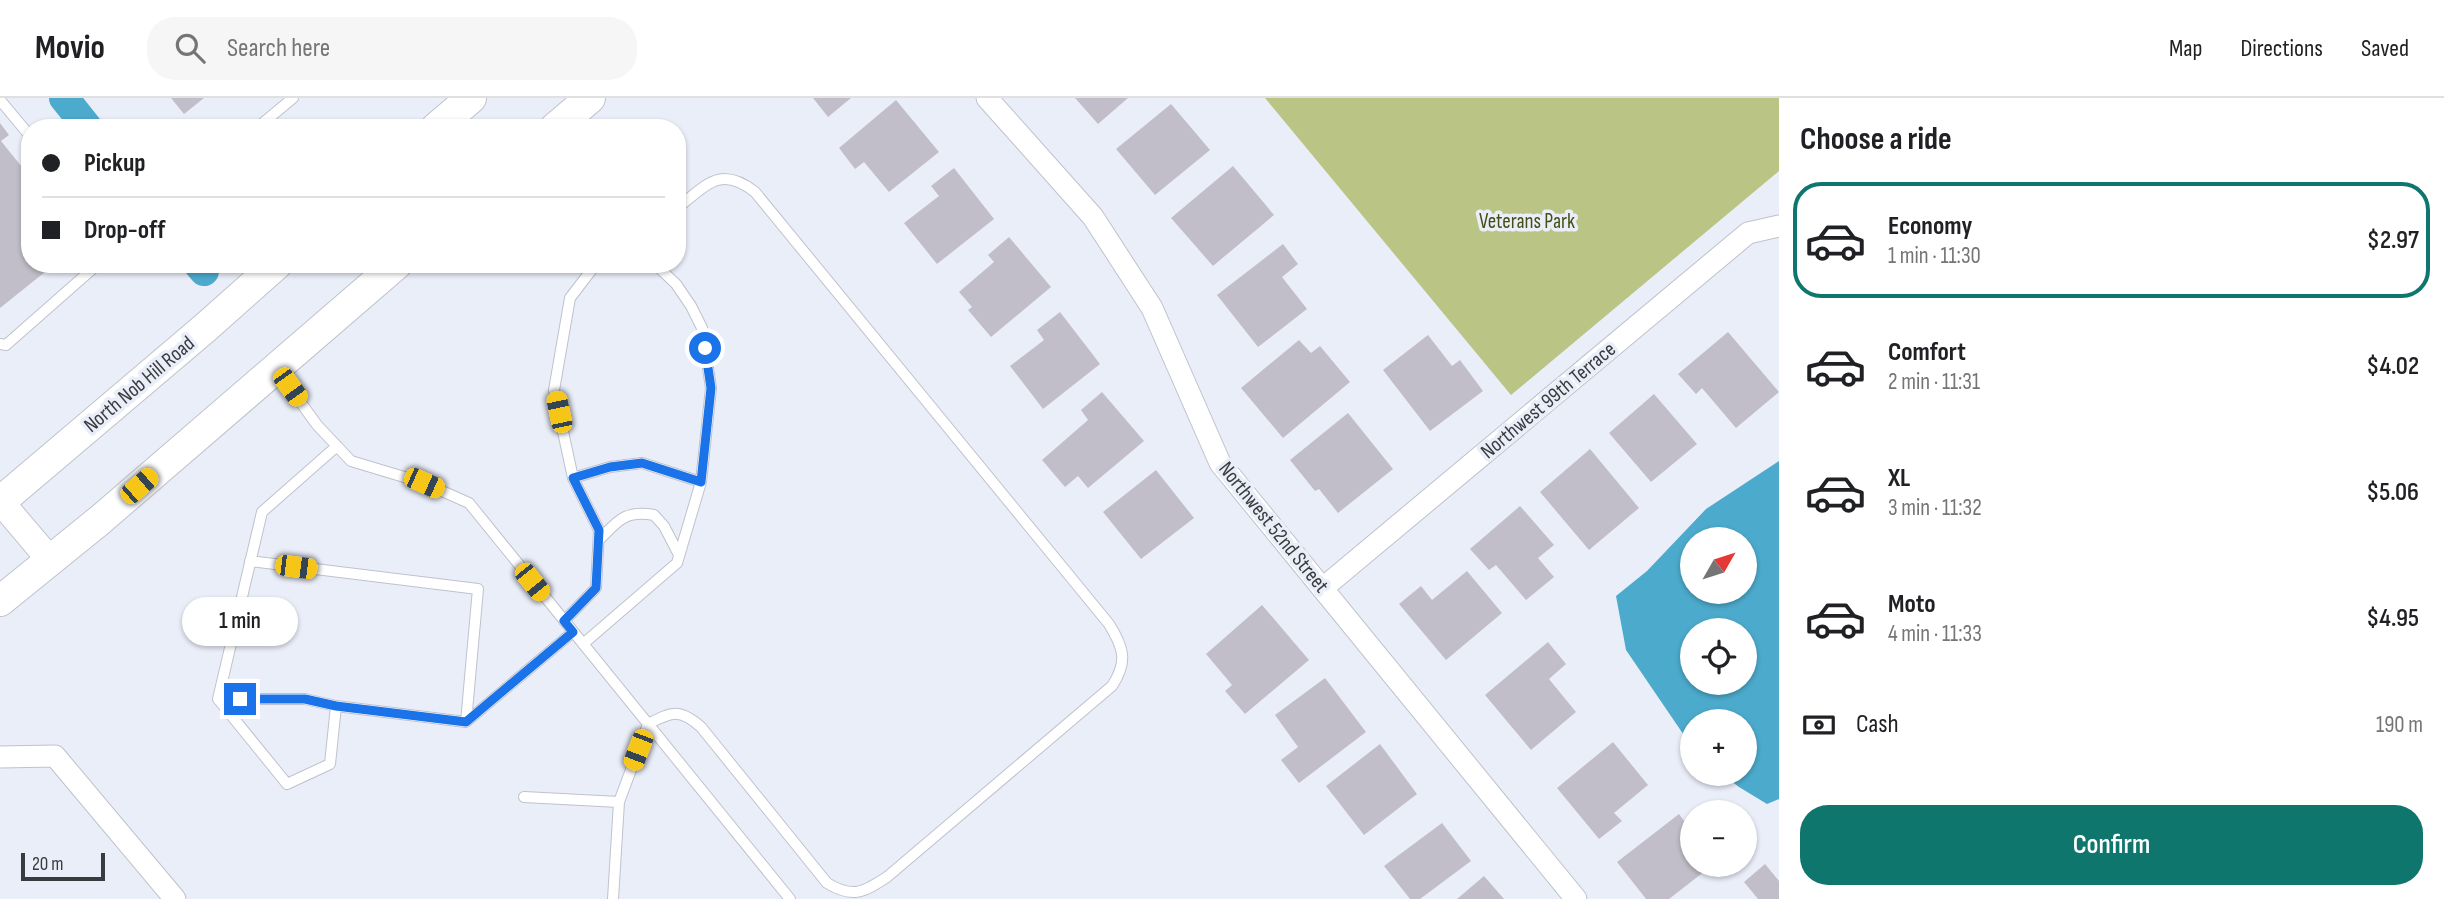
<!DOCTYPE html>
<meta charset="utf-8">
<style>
:root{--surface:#fff;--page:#f6f6f6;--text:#202124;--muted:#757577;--line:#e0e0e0;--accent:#0f766e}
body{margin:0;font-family:"Sofia Sans Condensed",sans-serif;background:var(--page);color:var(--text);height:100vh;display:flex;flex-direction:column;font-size:26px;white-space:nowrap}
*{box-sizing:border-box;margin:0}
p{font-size:23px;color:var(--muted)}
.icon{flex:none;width:38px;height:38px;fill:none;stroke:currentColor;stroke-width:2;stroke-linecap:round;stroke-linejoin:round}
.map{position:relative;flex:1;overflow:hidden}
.panel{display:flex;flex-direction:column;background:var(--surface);width:665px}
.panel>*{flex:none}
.guide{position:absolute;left:21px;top:21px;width:665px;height:154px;border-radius:28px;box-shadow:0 2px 5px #0004;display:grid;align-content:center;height:154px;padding:0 21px;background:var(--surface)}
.needle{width:46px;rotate:51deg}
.buttons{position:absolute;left:1680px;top:429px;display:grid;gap:14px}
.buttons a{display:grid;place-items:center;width:77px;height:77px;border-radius:50%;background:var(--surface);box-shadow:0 2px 5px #0004;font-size:35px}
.scale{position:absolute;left:21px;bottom:18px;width:84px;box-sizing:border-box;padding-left:7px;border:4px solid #3a3b3f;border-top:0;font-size:19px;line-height:24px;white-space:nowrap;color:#3a3b3f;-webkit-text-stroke:5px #eaeef8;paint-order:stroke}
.end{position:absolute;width:32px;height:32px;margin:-16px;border:9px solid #1a73e8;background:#fff;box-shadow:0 0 0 4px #fff}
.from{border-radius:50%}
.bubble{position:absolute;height:49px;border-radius:24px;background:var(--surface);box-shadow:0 2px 5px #0004;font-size:23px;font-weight:600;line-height:49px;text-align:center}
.car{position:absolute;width:21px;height:42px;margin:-21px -10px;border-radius:9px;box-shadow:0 0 5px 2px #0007;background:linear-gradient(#f5c518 24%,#345 0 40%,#f5c518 0 76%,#345 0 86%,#f5c518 0)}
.guide b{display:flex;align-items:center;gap:24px;height:66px;font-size:26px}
.guide b+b{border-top:2px solid var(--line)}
.guide i{width:18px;height:18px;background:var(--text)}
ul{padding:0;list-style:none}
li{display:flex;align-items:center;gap:21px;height:116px;margin:0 14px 10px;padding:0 7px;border:4px solid transparent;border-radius:28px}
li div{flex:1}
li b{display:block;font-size:26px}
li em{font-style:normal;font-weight:600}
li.current{border-color:var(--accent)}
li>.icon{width:63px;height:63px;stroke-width:1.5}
h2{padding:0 21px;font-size:32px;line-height:84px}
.pay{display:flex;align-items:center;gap:18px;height:77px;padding:0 21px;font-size:26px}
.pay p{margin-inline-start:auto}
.button{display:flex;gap:14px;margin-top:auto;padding:14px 21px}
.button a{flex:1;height:80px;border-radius:28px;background:var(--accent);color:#fff;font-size:28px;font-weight:600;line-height:80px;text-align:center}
header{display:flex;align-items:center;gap:42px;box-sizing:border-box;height:98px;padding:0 35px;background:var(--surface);border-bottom:2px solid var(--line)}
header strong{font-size:33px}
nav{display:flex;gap:38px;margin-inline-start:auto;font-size:24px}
.search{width:490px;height:63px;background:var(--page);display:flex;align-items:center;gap:18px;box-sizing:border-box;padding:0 24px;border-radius:28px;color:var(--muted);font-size:26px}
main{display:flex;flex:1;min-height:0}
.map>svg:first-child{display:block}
.green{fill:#bac484}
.water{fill:#4caacc;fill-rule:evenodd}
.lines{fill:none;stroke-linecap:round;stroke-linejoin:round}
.canal{stroke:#4caacc;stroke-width:30}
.building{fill:#c2bec9}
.service-casing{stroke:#bfc2cc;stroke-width:12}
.minor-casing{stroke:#bfc2cc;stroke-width:23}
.tertiary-casing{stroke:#bfc2cc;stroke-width:28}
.secondary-casing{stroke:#bfc2cc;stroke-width:32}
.service{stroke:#fff;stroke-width:10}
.minor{stroke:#fff;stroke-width:21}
.tertiary{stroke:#fff;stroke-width:26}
.secondary{stroke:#fff;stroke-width:30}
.route{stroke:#1a73e8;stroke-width:9}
.labels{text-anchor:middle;stroke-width:7;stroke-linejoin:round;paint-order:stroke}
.park-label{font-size:21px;fill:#474e15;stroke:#eaeef8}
.street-label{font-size:21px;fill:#3a3b3f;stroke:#eaeef8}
</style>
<header>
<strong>Movio</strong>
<div class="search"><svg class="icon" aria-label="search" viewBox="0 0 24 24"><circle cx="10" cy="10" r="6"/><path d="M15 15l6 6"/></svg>Search here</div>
<nav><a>Map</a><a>Directions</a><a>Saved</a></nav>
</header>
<main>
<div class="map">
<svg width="1779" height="801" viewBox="0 0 1779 801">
<rect width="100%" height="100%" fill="#eaeef8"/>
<path class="green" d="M1265 0H1779V73L1511 297Z"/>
<path class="water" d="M1779 363V701L1767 706 1739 689 1722 676H1745V623H1692V649L1626 552 1616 498 1647 473 1706 411ZM1692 441H1745V494H1692ZM1692 532H1745V584H1692Z"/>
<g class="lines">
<path class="canal" d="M64 0 88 30
M198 166 204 173"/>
</g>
<path class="building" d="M171 0H204L184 16Z
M813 0H851L828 19Z
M1075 0H1128L1098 26Z
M896 2 939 54 889 94 864 64 855 71 839 50Z
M1171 6 1210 52 1155 97 1116 51Z
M0 25 9 37 1 43 30 79V166H55L0 210Z
M1233 68 1274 117 1213 168 1171 120Z
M954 70 994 121 937 166 904 125 939 98 931 88Z
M1009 139 1051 189 991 239 968 212 972 209 959 194 994 164 988 157Z
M1283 146 1298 166 1282 179 1307 211 1258 249 1217 197Z
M1060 214 1100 266 1043 311 1010 268 1044 242 1037 232Z
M1728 234 1779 294 1736 330 1702 290 1696 296 1678 276Z
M1428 237 1452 268 1460 262 1483 293 1430 333 1383 272Z
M1299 242 1311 255 1320 248 1350 284 1283 340 1241 290Z
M1102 294 1144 343 1088 390 1078 378 1065 389 1042 362 1088 322 1081 312Z
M1654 296 1697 346 1651 384 1609 335Z
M1348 315 1393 371 1338 415 1319 391 1315 393 1290 362Z
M1590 351 1639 410 1589 452 1540 394Z
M1156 372 1194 420 1141 461 1103 414Z
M1520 408 1554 447 1538 460 1554 479 1526 502 1496 467 1489 472 1470 451Z
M1467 473 1502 515 1446 562 1399 506 1421 488 1432 502Z
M1262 507 1309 562 1245 616 1225 593 1232 587 1206 556Z
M1548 544 1566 566 1549 581 1576 614 1531 652 1485 597Z
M1325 580 1366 634 1299 685 1281 662 1298 649 1275 617Z
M1613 644 1648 687 1614 715 1622 723 1599 741 1557 690Z
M1380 646 1417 696 1364 737 1326 688Z
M1679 716 1692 734V766H1714L1669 801H1646L1617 764Z
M1442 725 1471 763 1420 801H1410L1384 768Z
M1765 766 1779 783V801H1758L1744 784Z
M1484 778 1504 801H1457Z"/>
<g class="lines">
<defs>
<path id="service" d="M0 2 30 38
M257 30 293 0
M0 246 6 247 98 166
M278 273 317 327 351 363 424 385 469 405 790 801
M337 348 262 414 218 601 287 686 330 666 336 608 466 624 573 534
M573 380 610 369 642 365 701 384
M599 442C618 423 624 412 654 417L664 428 679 457
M250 463 478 491 466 624
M564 523 596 490 599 432 573 380 554 292 570 200 596 166
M583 546 677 465 701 384 711 290 702 230 691 208 676 186 655 166
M218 601H305L336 608
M524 699 619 704 648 626C672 614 679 610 701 629L827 785C853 801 864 794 887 779L1112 588C1128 564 1124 550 1109 526L755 94C720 67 707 87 677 110
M613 801 619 704"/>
<path id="minor" d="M987 0 1093 119 1152 210 1220 365 1576 801
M1323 490 1748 135 1779 128
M0 659 55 658 175 801"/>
<path id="tertiary" d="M0 403 51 463"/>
<path id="secondary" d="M436 30 471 0
M555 30 590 0
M0 404 205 230 277 166
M0 503 100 422 397 166"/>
</defs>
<use href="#service" class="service-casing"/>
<use href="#minor" class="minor-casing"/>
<use href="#tertiary" class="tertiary-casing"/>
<use href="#secondary" class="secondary-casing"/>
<use href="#service" class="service"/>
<use href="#minor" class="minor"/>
<use href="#tertiary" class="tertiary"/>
<use href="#secondary" class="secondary"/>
</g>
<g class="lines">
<path class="route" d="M240 601H305L336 608 466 624 573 534 564 523 596 490 599 432 573 380 610 369 642 365 701 384 711 290 705 250"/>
</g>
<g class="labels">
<g class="park-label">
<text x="1527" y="130">Veterans Park</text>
</g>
<g class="street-label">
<text transform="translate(139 286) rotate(-40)" y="7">North Nob Hill Road</text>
<text transform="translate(1548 302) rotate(-40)" y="7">Northwest 99th Terrace</text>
<text transform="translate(1274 429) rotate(51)" y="7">Northwest 52nd Street</text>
</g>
</g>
</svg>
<div class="buttons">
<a><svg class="needle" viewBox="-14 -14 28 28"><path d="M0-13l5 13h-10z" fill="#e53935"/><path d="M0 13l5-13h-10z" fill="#757577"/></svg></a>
<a><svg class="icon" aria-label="locate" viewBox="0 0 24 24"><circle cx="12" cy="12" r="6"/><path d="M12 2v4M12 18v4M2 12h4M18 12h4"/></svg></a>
<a>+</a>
<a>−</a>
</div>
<div class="scale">20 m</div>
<i class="end from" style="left:705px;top:250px"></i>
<i class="end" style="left:240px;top:601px"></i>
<div class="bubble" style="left:182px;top:499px;width:116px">1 min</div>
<i class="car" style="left:290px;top:289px;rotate:144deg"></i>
<i class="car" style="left:559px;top:314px;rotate:348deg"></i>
<i class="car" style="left:424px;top:385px;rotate:114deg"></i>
<i class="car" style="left:139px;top:388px;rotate:49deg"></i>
<i class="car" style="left:296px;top:469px;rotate:97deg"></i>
<i class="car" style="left:532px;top:484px;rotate:141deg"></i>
<i class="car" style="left:638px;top:652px;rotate:201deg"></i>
<div class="guide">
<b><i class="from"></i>Pickup</b>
<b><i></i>Drop-off</b>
</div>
</div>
<section class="panel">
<h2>Choose a ride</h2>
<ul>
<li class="current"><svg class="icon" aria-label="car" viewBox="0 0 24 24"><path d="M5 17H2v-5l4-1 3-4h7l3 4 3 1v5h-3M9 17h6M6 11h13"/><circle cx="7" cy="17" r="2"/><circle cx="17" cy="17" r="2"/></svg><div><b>Economy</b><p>1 min · 11:30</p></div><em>$2.97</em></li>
<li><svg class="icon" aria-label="car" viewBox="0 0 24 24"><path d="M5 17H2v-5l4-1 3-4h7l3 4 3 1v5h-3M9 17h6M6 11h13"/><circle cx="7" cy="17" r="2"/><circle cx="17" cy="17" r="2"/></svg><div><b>Comfort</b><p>2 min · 11:31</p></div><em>$4.02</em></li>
<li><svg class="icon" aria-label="car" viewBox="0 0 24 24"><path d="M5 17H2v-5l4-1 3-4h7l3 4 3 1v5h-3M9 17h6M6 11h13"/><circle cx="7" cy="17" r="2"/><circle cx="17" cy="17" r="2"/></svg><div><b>XL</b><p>3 min · 11:32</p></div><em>$5.06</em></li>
<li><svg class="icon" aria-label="car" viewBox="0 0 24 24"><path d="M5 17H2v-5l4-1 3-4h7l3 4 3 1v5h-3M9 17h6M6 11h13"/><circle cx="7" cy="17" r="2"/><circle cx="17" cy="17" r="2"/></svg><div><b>Moto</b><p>4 min · 11:33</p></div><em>$4.95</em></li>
</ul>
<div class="pay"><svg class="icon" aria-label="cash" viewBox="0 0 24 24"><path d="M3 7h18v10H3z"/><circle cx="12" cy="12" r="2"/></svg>Cash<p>190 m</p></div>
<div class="button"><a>Confirm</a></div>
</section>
</main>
